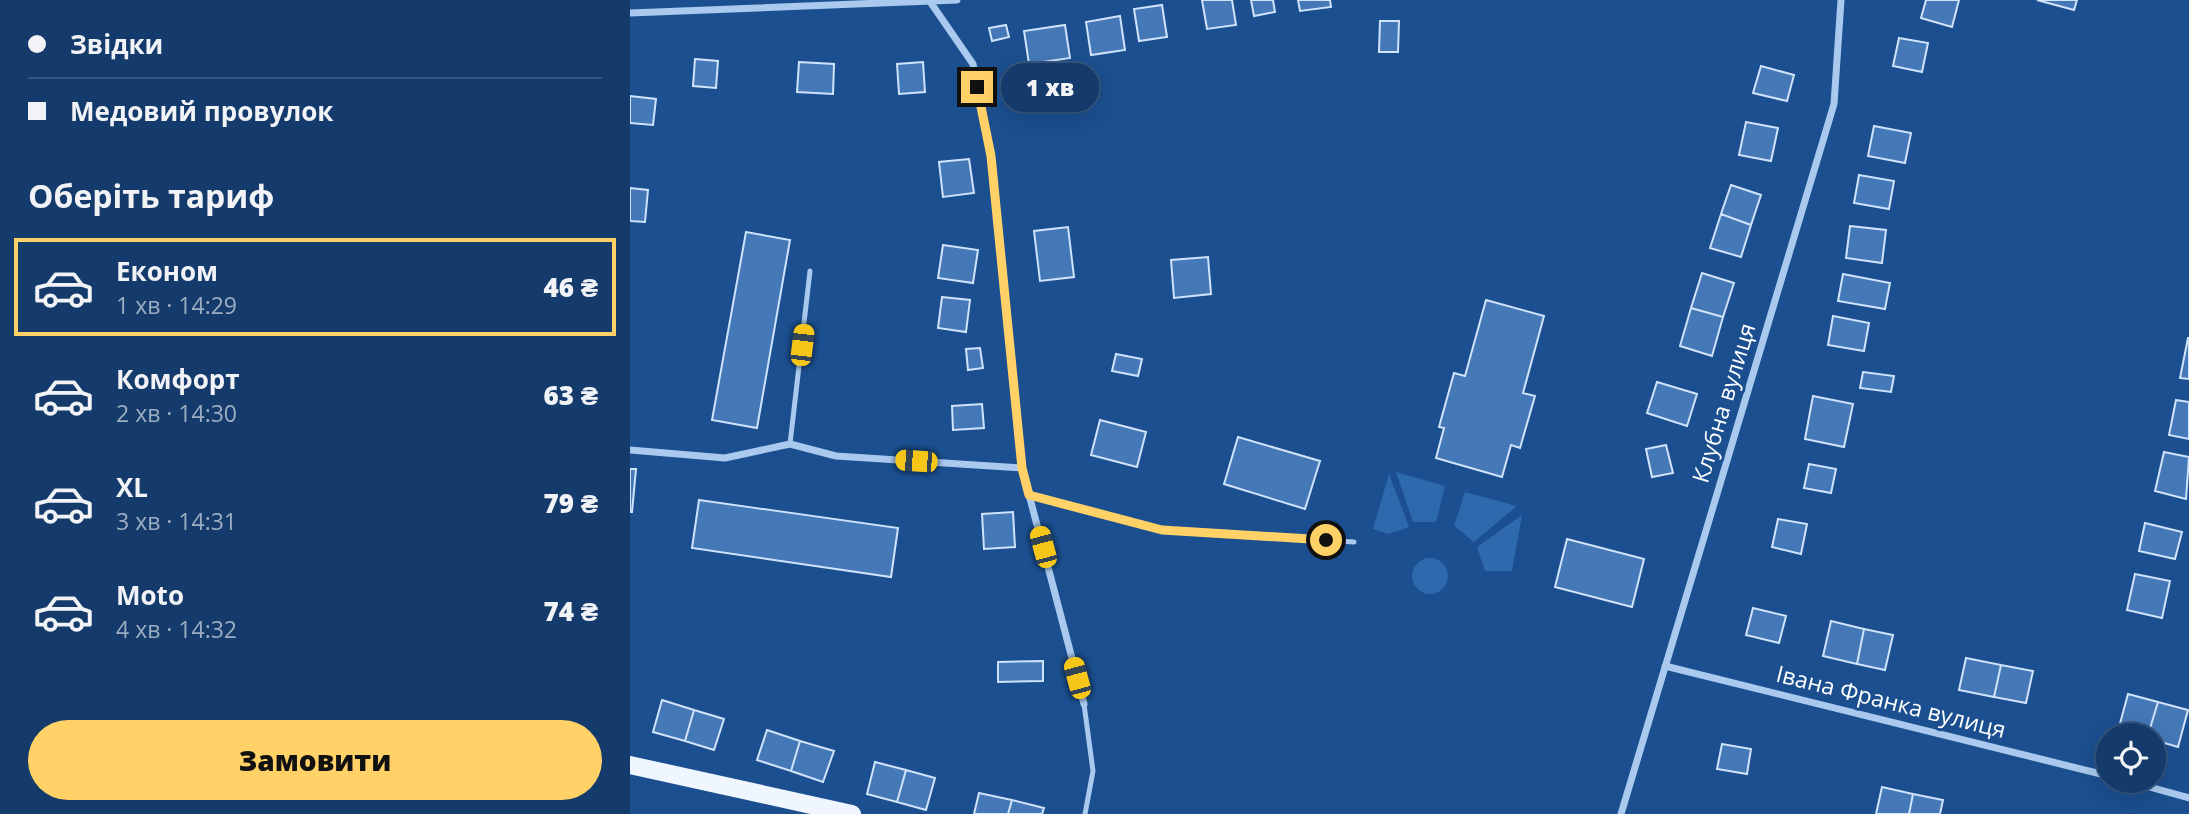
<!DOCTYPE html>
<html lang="uk">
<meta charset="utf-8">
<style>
:root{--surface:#143b6b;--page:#1d4271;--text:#f1f3f6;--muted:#9dadc1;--line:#33557e;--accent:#ffd166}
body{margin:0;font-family:"Open Sans",sans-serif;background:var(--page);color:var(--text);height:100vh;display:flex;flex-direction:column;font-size:26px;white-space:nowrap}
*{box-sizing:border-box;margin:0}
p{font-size:23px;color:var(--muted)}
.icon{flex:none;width:38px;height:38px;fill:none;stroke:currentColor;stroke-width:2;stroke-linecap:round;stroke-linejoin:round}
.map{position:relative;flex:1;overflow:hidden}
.details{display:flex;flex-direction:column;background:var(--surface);width:630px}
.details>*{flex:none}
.top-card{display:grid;align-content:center;height:154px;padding:0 28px;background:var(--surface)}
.fabs{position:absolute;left:1466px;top:723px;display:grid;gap:14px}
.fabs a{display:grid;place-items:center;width:70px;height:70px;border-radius:50%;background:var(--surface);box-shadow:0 7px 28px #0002,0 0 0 2px var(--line);font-size:35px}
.end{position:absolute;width:32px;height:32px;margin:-16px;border:9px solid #ffd166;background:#111;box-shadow:0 0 0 4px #111}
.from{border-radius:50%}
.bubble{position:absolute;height:49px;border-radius:24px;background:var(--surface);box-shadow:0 7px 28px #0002,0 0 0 2px var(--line);font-size:23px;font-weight:800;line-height:49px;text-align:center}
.car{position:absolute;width:21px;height:42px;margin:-21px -10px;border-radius:9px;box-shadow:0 0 5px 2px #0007;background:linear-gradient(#f5c518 24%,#345 0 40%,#f5c518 0 76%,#345 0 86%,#f5c518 0)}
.top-card b{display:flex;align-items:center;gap:24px;height:66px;font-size:26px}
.top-card b+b{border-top:2px solid var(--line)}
.top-card i{width:18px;height:18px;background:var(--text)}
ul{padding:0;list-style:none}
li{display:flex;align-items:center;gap:21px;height:98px;margin:0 14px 10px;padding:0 14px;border:4px solid transparent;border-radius:0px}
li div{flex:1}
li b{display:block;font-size:26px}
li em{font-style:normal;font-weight:800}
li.active{border-color:var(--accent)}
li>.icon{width:63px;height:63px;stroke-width:1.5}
h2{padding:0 28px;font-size:32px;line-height:84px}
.action{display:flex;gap:14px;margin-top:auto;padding:14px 28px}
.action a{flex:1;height:80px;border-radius:42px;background:var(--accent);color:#111;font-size:28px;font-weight:800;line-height:80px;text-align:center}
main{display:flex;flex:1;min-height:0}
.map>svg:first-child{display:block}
.green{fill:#2e69ad}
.building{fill:#4478b7;stroke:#cfe3fa;stroke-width:2}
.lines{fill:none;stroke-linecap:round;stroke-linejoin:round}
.lane{stroke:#a9c9ee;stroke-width:5}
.street{stroke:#a9c9ee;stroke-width:7}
.primary{stroke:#f0f6ff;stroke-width:18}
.route{stroke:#ffd166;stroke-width:9}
.labels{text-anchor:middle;stroke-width:6;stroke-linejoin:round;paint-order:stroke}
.street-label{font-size:23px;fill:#fff;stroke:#1b4f8f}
</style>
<main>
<section class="details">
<div class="top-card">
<b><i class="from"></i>Звідки</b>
<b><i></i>Медовий провулок</b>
</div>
<h2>Оберіть тариф</h2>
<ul>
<li class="active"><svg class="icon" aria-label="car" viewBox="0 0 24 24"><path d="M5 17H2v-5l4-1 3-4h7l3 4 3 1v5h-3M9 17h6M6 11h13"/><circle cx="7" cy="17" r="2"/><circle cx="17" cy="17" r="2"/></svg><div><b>Економ</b><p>1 хв · 14:29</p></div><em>46 ₴</em></li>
<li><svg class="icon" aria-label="car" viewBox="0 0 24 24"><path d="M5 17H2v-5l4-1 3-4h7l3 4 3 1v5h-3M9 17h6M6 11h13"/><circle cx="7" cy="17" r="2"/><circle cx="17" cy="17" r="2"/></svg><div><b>Комфорт</b><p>2 хв · 14:30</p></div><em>63 ₴</em></li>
<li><svg class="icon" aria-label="car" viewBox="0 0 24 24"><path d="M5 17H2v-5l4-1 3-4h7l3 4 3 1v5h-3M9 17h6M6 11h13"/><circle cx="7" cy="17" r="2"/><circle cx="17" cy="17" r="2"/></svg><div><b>XL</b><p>3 хв · 14:31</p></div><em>79 ₴</em></li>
<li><svg class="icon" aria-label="car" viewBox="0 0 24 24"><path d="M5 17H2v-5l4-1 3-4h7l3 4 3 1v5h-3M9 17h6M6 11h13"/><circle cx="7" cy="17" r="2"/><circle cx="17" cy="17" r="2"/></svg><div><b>Moto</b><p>4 хв · 14:32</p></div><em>74 ₴</em></li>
</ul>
<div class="action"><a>Замовити</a></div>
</section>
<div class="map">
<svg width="1559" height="814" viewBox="0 0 1559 814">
<rect width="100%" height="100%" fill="#1b4f8f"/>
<path class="green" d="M766 472 815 486 806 522H783Z
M759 474 779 527 759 534 743 529Z
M835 492 887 506 844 542 824 526Z
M892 515 882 571H855L847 547Z
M782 576a18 18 0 1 1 36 0a18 18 0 1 1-36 0Z"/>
<path class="building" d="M572 0H602L606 25 577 29Z
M621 0H643L645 12 624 16Z
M668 0H700L701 7 670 11Z
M1296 0H1329L1322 27 1291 18Z
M1407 0H1447L1444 10Z
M532 5 537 37 509 41 504 9Z
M490 16 495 50 461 55 456 22Z
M750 21H769L768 52H749Z
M376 25 379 37 362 41 359 28Z
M435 25 440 58 399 64 394 31Z
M1269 38 1298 43 1292 72 1263 66Z
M65 59 88 61 86 88 63 86Z
M169 62 204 64 203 94 167 92Z
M293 62 295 92 269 94 267 64Z
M1131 66 1164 75 1157 101 1123 93Z
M0 96 26 99 23 125 0 123Z
M1116 122 1148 128 1141 161 1109 155Z
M1244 126 1281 133 1275 163 1238 156Z
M339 159 344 193 313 197 309 162Z
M1229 175 1264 181 1259 209 1224 203Z
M1101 185 1131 195 1121 225 1091 214Z
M0 188 18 190 15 222 0 221Z
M1091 214 1121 225 1111 257 1080 248Z
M1220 226 1256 230 1252 263 1216 258Z
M438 227 444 277 410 281 404 231Z
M116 232 160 240 127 428 82 420Z
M313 245 348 250 343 283 308 278Z
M578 257 581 294 544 298 541 260Z
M1072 273 1104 283 1093 317 1061 308Z
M1213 274 1260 283 1255 309 1208 301Z
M312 297 340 300 336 332 308 328Z
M856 300 914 316 893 393 905 396 890 448 881 445 872 477 806 458 814 428 809 427 824 373 835 376Z
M1061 308 1093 317 1082 356 1050 346Z
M1203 316 1239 323 1234 351 1198 345Z
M1558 338H1559V379L1550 378Z
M350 348 353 368 338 370 336 349Z
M486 354 512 359 508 376 482 371Z
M1233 372 1264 376 1261 392 1230 388Z
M1027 382 1067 394 1057 426 1017 413Z
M1183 396 1223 404 1214 447 1175 439Z
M1546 400 1559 402V439L1539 435Z
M352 404 354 428 323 430 322 406Z
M470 420 516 432 507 467 461 455Z
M608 437 690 461 675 509 594 484Z
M1036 445 1043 473 1022 477 1016 449Z
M1534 452 1559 457 1556 499 1525 491Z
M1179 464 1206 469 1201 493 1174 488Z
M0 469H6L2 512H0Z
M69 500 268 528 261 577 62 548Z
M383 512 385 547 354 549 352 514Z
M1148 519 1177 524 1171 554 1142 547Z
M1515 523 1552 532 1545 559 1509 551Z
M937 539 1014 559 1002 607 925 587Z
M1505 574 1540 581 1532 618 1497 610Z
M1123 608 1156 616 1149 643 1116 635Z
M1201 621 1234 629 1227 664 1193 656Z
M1234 629 1263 635 1255 670 1227 664Z
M1336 658 1371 665 1364 697 1329 690Z
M413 661V681L368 682V662Z
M1371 665 1403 671 1396 703 1364 697Z
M1498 694 1528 702 1518 735 1488 731Z
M32 700 64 710 55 741 23 732Z
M1528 702 1558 710 1548 747 1524 740V735H1518Z
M64 710 94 719 84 750 55 741Z
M137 730 170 741 161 771 127 760Z
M170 741 204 751 193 782 161 771Z
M1092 744 1121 749 1117 774 1087 769Z
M245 762 276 770 267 802 237 794Z
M276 770 305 778 296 810 267 802Z
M1252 787 1283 794 1279 814H1246Z
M349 793 382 800 378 814H344Z
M1283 794 1313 800 1310 814H1279Z
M382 800 414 808 412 814H378Z"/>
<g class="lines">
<path class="lane" d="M160 444 180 271
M399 495 532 530 724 542
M454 704 463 771 455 814"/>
<path class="street" d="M301 3 343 64 361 156 392 468 454 704
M0 13 327 0
M0 450 95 458 160 444 206 456 392 468
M1035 666 1479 776
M1494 780 1559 798
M991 814 1204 104 1211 0"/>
<path class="primary" d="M0 765 222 814"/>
</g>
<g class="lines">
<path class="route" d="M347 87 361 156 392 468 399 495 532 530 696 540"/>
</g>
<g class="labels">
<g class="street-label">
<text transform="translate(1094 403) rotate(-73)" y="8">Клубна вулиця</text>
<text transform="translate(1261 702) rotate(14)" y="8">Івана Франка вулиця</text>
</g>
</g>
</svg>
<div class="fabs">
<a><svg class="icon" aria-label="locate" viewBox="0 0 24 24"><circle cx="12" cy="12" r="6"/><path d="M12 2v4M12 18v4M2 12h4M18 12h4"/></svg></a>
</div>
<i class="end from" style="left:696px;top:540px"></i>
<i class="end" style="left:347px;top:87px"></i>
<div class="bubble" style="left:371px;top:63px;width:98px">1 хв</div>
<i class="car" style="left:172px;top:345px;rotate:7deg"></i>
<i class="car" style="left:286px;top:461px;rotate:274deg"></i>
<i class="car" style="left:413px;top:547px;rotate:345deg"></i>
<i class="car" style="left:447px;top:678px;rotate:345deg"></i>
</div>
</main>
